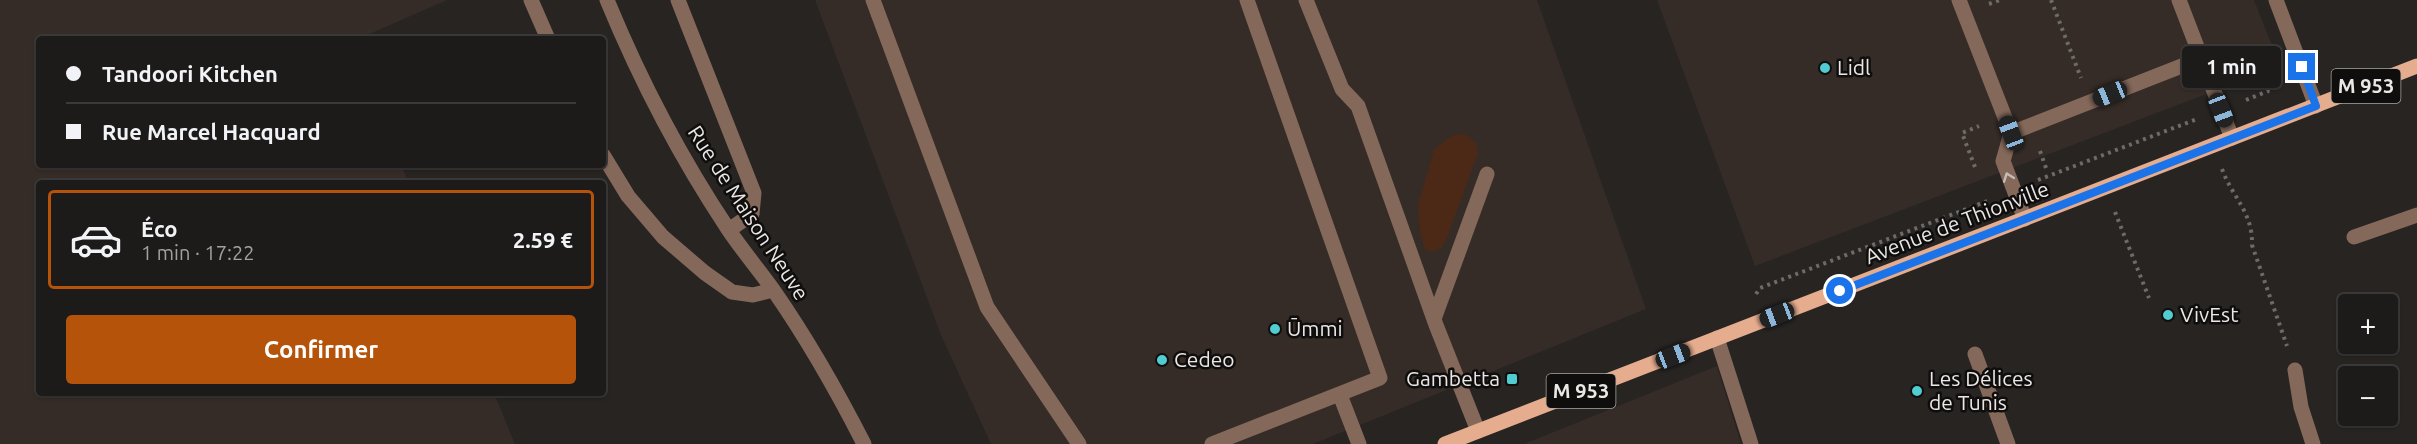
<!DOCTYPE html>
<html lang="fr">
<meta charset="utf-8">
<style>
:root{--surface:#1d1b1a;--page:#252423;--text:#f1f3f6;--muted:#a0a1a2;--line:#3b3939;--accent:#b45309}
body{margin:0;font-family:Ubuntu,sans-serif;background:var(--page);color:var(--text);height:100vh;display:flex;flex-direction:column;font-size:22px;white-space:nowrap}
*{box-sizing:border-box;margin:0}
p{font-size:20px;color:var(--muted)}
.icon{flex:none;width:33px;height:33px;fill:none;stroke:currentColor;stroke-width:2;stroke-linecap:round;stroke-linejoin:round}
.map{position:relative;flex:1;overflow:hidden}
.panel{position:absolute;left:36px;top:180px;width:570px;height:216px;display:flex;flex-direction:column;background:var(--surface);border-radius:6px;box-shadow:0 2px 4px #0004,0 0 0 2px var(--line)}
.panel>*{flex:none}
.guide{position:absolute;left:36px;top:36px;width:570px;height:132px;border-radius:6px;box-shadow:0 2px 4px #0004,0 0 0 2px var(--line);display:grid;align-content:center;height:132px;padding:0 30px;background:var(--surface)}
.tools{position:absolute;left:2338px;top:294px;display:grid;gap:12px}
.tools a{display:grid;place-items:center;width:60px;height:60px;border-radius:6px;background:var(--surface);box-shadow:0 2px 4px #0004,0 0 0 2px var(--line);font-size:30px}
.end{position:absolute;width:27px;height:27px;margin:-14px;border:8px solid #1a73e8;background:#fff;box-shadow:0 0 0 3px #fff}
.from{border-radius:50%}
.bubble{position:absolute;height:42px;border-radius:6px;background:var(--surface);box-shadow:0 2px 4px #0004,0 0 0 2px var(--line);font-size:20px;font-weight:600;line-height:42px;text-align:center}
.car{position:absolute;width:18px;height:36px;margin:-18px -9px;border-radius:8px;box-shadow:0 0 4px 2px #0007;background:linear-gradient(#222 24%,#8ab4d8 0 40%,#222 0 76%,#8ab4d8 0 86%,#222 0)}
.guide b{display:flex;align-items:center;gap:21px;height:57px;font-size:22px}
.guide b+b{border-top:2px solid var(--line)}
.guide i{width:15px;height:15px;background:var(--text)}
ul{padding:10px 0 0;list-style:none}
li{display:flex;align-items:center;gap:18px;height:99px;margin:0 12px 9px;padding:0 18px;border:3px solid transparent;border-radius:6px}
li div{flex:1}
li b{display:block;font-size:22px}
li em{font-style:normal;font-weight:600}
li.active{border-color:var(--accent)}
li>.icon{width:54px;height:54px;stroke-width:1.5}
.primary-button{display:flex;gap:12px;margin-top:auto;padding:12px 30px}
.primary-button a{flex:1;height:69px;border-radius:6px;background:var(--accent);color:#fff;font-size:24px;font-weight:600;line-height:69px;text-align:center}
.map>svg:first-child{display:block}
.built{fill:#352c27}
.green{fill:#4b2916}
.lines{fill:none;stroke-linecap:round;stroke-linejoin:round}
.path{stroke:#6d6a69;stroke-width:4;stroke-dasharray:3 4.5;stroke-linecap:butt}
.minor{stroke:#84685a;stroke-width:15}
.major{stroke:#e5ac8e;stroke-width:15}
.oneway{stroke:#c6bbb5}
.route{stroke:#1a73e8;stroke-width:8}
.poi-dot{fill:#51ccd1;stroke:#0f0e0d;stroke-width:2}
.labels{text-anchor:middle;stroke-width:5;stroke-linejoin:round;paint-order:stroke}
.shield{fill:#0f0e0d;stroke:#a8a6a5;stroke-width:1.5}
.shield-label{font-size:20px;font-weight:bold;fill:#eae7e6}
.poi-label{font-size:21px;fill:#eae7e6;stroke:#0f0e0d;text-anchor:start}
.street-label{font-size:21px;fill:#eae7e6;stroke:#0f0e0d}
</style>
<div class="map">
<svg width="2417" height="444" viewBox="0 0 2417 444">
<rect width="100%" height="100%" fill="#272422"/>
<path class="built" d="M0 0H447L358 39H39V165H401L409 183H39V393H494L515 444H0Z
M815 0H1537L1646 309 1313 444H991L941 335Z
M1657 0H2254L2280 66 1755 266Z
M1717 366 1741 444H1524Z"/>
<path class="green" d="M1465 134 1476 143 1478 153 1448 235 1442 247 1434 252 1425 249 1420 233 1418 205 1434 149 1453 135Z"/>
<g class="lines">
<path class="path" d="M2051 0 2081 78
M1989 4 2000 0
M2246 100 2268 91 2272 92
M2040 151 2046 168
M1975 167 1962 133 1979 126
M2222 169C2232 197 2253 212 2252 245L2287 346
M2038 180 2197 119
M2115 212 2149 298
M1756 294 1760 288 1990 200"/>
<path class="minor" d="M531 0 548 39
M607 0C640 80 680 157 728 229 742 250 759 270 774 291 808 340 837 391 864 444
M678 0 754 193 752 214 729 230
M873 0 987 307 1079 444
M1306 0 1342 89 1358 106 1436 325 1478 431
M1959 0 2011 133 2202 58
M2179 0 2232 138
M2276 0 2316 106
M2011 133 2003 161 2025 219
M603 155 628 196 663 237 705 273 732 292 753 295 773 290
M2354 237 2417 215
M1434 319 1487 174
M1717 338 1751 444
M1975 354 2008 444
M2295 370 2301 407 2313 444
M1340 395 1359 444
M1212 444 1380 378 1247 0"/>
<path class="major" d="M1445 444 2417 66"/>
</g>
<defs><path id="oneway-chevron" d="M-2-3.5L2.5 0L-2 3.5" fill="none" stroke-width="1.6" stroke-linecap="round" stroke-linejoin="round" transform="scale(1.5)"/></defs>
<use class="oneway" href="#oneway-chevron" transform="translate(2008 177) rotate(-110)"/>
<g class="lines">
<path class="route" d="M1840 291 2316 106 2302 67"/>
</g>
<g class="poi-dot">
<circle cx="1825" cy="68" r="6"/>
<circle cx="2168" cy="315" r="6"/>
<circle cx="1275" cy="329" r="6"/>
<circle cx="1162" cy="360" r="6"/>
<rect x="1506" y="373" width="12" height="12" rx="3"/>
<circle cx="1917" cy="391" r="6"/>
</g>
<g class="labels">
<g class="shield">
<rect x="2331.5" y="69" width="69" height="34" rx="4.5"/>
<rect x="1546.5" y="374" width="69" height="34" rx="4.5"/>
</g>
<g class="shield-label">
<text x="2366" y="93">M 953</text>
<text x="1581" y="398">M 953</text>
</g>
<g class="poi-label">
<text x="1837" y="75">Lidl</text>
<text x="2180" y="322">VivEst</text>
<text x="1287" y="336">Ūmmi</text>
<text x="1174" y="367">Cedeo</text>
<text x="1500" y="386" text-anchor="end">Gambetta</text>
<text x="1929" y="386">Les Délices<tspan x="1929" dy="24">de Tunis</tspan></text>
</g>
<g class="street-label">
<text transform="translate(748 213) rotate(57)" y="7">Rue de Maison Neuve</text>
<text transform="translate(1957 223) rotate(-21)" y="7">Avenue de Thionville</text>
</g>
</g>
</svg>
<div class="tools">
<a>+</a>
<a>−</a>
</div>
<i class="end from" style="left:1840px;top:291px"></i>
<i class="end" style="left:2302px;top:67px"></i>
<div class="bubble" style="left:2182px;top:46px;width:99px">1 min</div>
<i class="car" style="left:2110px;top:94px;rotate:248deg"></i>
<i class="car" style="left:2221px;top:110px;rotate:159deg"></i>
<i class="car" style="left:2011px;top:133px;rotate:339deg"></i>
<i class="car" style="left:1777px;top:315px;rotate:249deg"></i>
<i class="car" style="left:1673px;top:356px;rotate:69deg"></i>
<div class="guide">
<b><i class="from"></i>Tandoori Kitchen</b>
<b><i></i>Rue Marcel Hacquard</b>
</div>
<section class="panel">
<ul>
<li class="active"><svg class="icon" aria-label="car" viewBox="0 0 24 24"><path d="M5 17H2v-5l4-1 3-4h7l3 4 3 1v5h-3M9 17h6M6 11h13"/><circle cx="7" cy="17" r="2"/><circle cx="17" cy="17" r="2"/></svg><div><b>Éco</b><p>1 min · 17:22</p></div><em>2.59 €</em></li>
</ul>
<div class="primary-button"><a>Confirmer</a></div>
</section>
</div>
